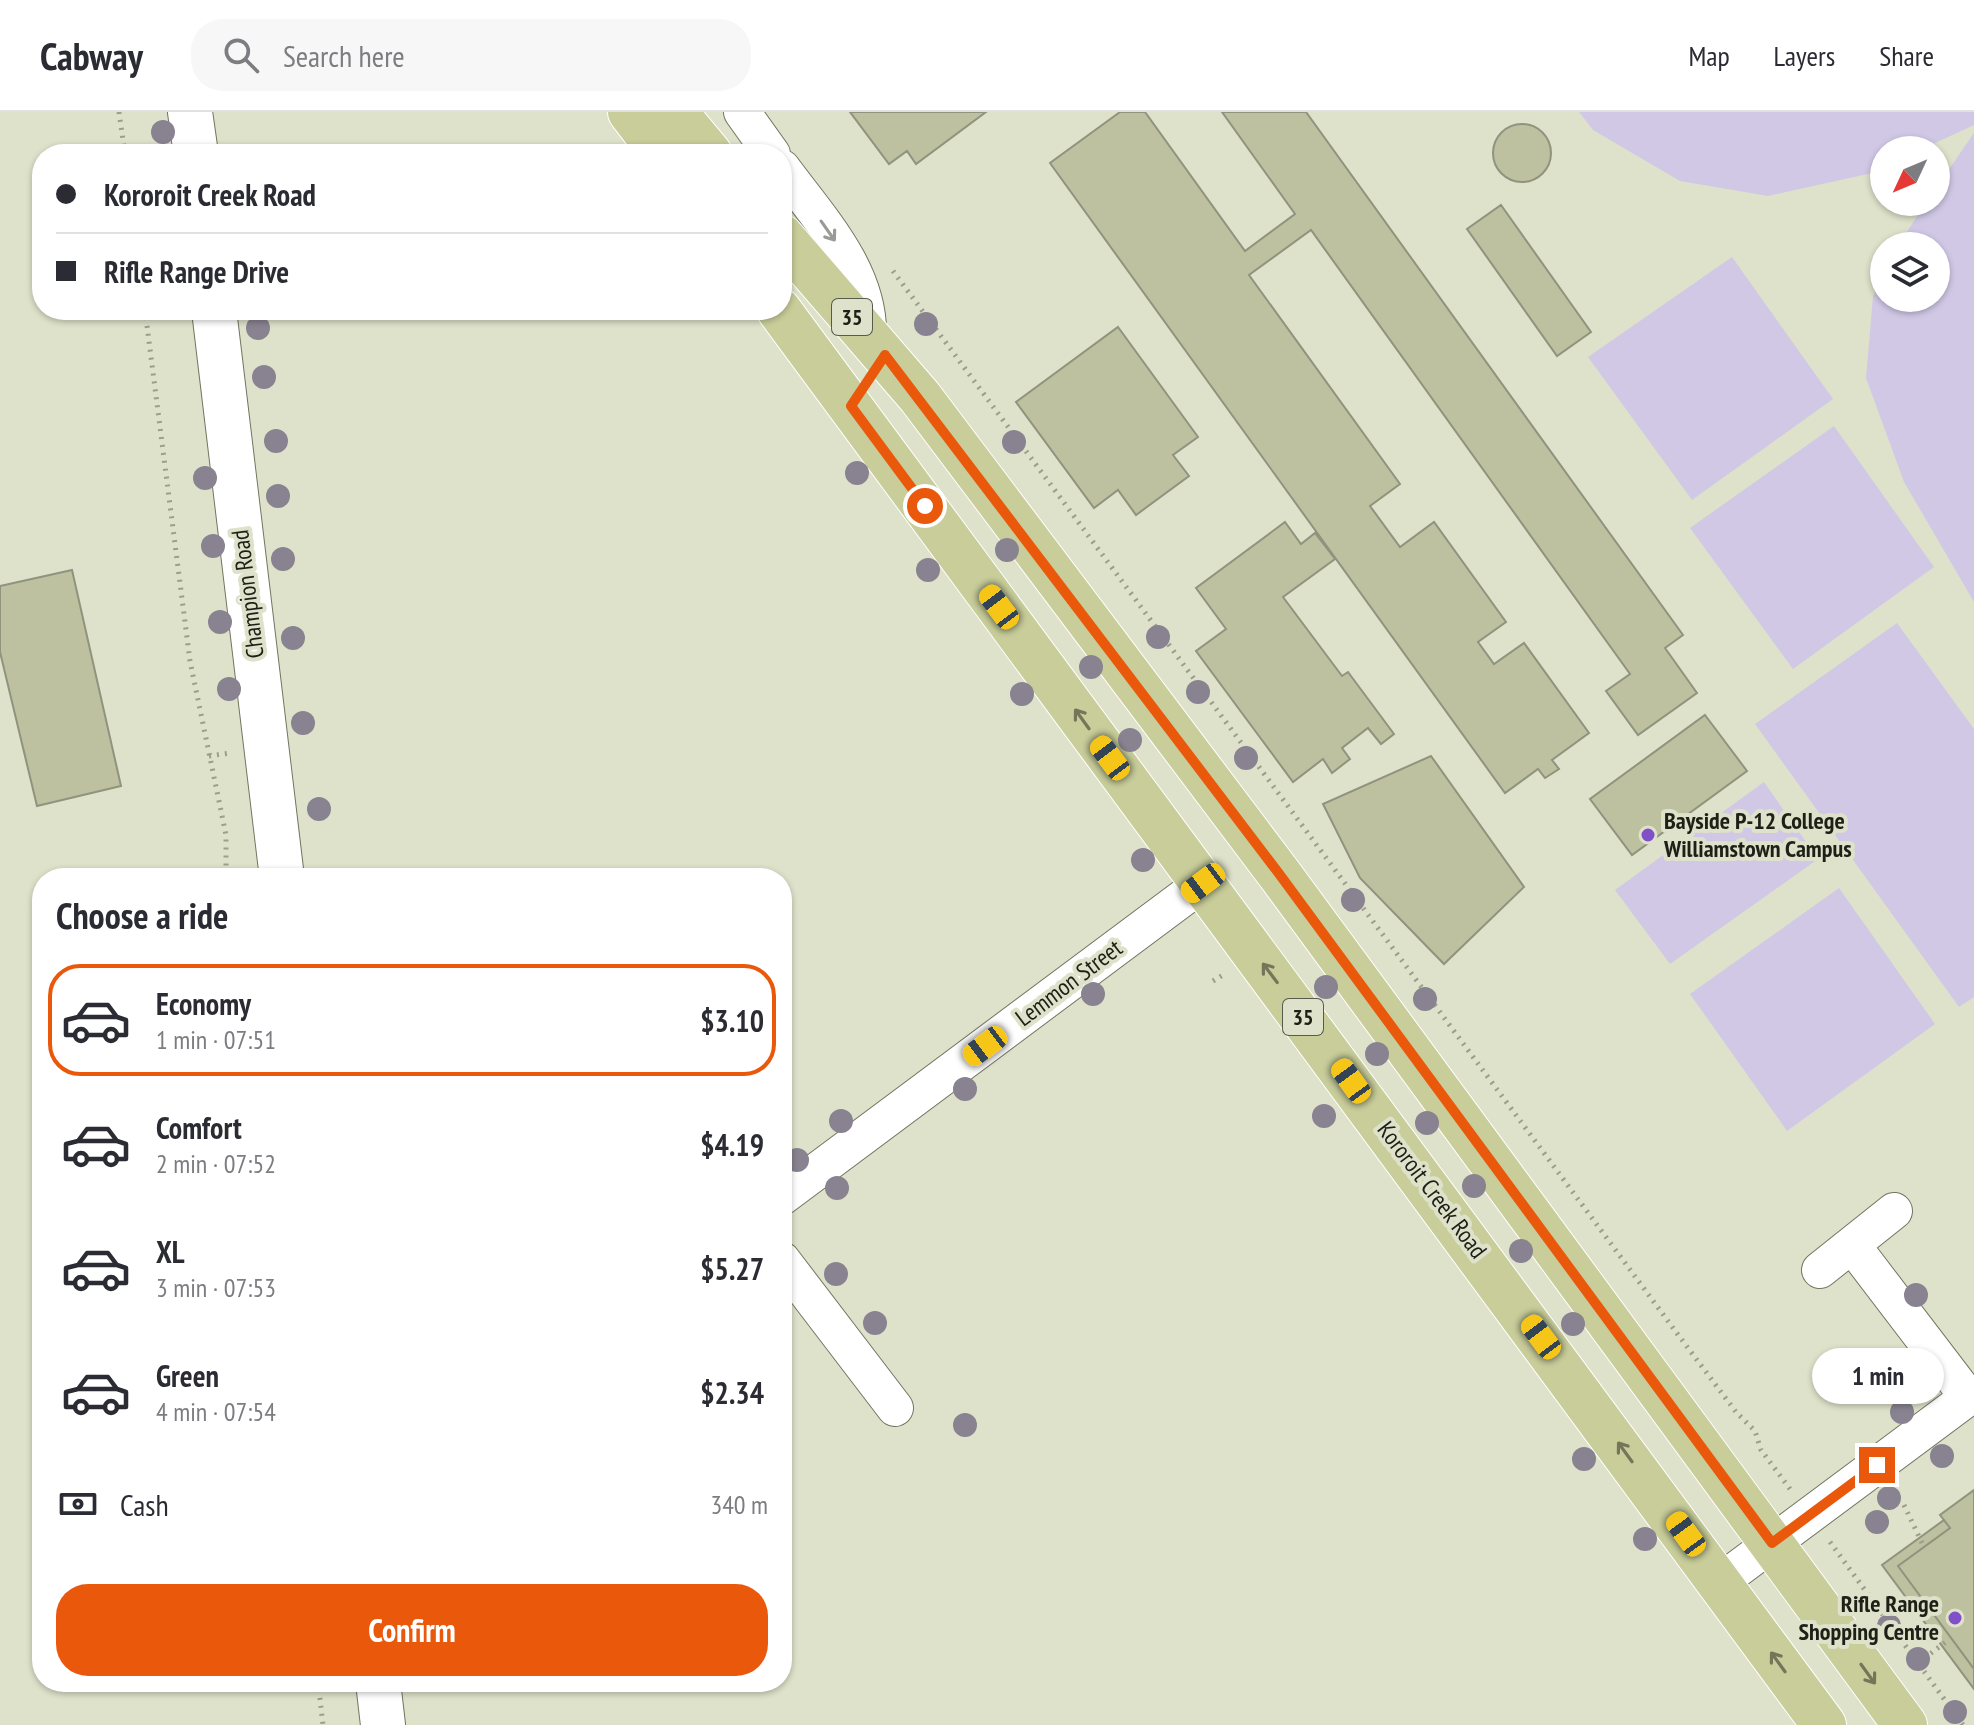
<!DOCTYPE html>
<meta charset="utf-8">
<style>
:root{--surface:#fff;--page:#f7f7f7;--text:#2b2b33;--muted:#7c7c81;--line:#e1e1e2;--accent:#ea580c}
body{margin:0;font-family:"PT Sans Narrow",sans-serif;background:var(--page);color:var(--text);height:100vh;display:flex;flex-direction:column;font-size:30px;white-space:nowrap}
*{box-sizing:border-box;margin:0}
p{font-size:26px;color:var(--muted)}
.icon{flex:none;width:44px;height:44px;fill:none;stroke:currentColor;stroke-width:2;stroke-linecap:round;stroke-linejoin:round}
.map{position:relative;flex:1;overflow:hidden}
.drawer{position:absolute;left:32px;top:756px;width:760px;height:824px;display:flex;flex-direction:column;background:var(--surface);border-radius:32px;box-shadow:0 2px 6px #0004}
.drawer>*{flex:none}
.guide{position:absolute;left:32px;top:32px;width:760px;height:176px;border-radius:32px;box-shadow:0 2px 6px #0004;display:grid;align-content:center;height:176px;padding:0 24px;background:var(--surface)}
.needle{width:52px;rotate:226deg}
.tools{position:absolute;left:1870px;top:24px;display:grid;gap:16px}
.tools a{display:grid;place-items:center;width:80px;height:80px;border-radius:50%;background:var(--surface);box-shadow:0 2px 6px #0004;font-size:40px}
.end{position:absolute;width:36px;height:36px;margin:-18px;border:10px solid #ea580c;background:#fff;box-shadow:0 0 0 4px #fff}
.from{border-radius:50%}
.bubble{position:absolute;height:56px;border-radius:28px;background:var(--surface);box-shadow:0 2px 6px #0004;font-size:26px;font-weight:600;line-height:56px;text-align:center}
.car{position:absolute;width:24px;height:48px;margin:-24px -12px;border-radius:10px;box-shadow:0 0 6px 2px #0007;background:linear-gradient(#f5c518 24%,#345 0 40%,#f5c518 0 76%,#345 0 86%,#f5c518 0)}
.guide b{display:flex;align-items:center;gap:28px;height:76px;font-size:30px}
.guide b+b{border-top:2px solid var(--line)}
.guide i{width:20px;height:20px;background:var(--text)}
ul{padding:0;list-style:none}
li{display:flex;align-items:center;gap:24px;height:112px;margin:0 16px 12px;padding:0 8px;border:4px solid transparent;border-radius:32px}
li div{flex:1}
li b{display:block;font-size:30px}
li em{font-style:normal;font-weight:600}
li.current{border-color:var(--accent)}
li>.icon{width:72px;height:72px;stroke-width:1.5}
h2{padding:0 24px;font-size:36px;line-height:96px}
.pay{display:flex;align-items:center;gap:20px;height:88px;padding:0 24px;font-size:30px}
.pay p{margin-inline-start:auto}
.button{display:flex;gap:16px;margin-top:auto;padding:16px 24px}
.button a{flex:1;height:92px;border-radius:32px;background:var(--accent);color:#fff;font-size:32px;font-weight:600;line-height:92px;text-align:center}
header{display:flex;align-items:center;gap:48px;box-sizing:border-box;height:112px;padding:0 40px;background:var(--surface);border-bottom:2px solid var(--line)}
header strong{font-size:38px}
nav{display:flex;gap:44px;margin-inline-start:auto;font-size:28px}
.search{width:560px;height:72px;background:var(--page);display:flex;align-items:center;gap:20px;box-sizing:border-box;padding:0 28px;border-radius:32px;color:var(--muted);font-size:30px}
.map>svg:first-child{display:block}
.green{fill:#d1c8e6}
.building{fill:#bdc1a0;stroke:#90937d;stroke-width:2}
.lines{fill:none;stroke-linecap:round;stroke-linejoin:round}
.street-casing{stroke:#727560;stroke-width:38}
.secondary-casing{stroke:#727560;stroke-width:46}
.primary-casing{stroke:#fff;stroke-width:46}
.path{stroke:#9b9e8c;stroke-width:5;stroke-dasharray:2 6;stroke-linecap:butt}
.street{stroke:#fff;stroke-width:36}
.secondary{stroke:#fff;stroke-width:44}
.primary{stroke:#c8cd9a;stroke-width:44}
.tree{fill:#898290}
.oneway{stroke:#9a9a97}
.oneway2{stroke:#737658}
.route{stroke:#ea580c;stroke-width:10}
.poi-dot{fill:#7f50c8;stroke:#dee2ca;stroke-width:3}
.labels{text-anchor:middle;stroke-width:8;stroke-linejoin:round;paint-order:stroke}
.shield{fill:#dee2ca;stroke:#585a4d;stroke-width:2}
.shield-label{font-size:22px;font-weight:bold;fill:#1e1f17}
.street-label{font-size:24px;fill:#1e1f17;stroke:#dee2ca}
.poi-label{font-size:24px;font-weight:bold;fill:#1e1f17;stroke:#dee2ca;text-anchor:start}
</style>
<header>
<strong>Cabway</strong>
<div class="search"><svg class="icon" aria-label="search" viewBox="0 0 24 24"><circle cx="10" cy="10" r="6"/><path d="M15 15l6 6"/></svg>Search here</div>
<nav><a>Map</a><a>Layers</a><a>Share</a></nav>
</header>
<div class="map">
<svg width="1974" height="1613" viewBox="0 0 1974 1613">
<rect width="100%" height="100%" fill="#dee2ca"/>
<path class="green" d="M1579 0H1974V13L1920 38H1884V55L1868 62 1768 84 1680 69 1593 18Z
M1974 21V490L1904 370 1866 266 1873 184 1884 162V186H1936V134H1898L1926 90H1936V76Z
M1732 145 1833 287 1692 388 1588 245Z
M1834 314 1934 455 1793 557 1690 416Z
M1897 511 1974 617V885L1959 895 1755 612Z
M1764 670 1818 747 1670 852 1615 778Z
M1839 776 1935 912 1787 1019 1690 882Z"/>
<path class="building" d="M850 0H986L916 52 907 39 889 52Z
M1120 0H1145L1245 139 1295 102 1222 0H1306L1683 523 1665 536 1697 581 1638 623 1606 579 1630 562 1311 118 1249 163 1400 372 1370 394 1400 435 1434 410 1506 510 1478 530 1494 552 1524 531 1589 621 1552 648 1559 657 1545 666 1538 657 1505 681 1050 51Z
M1493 41a29 29 0 1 1 58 0a29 29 0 1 1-58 0Z
M1501 93 1591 220 1557 244 1467 117Z
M1118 215 1198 325 1173 343 1189 364 1136 403 1118 378 1094 396 1016 290Z
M1285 410 1301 432 1315 421 1335 447 1283 485 1342 564 1348 560 1394 622 1381 632 1368 616 1342 636 1350 647 1332 661 1323 647 1293 670 1196 539 1226 517 1196 476Z
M72 458 121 674 37 694 0 540V474Z
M1705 603 1747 659 1632 743 1590 687Z
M1431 644 1524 775 1444 852 1360 766 1323 692Z
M1974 1378V1557L1898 1454 1950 1416 1940 1403Z
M1944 1408 1950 1416 1898 1454 1974 1557V1577L1882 1453Z"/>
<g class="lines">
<defs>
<path id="street" d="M742 0 772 42
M782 56C818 105 870 159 868 223
M782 1085 1203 771
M1852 1133 1968 1285
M782 1148 895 1296
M1820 1158 1894 1099
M1720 1470 1974 1281"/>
<path id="secondary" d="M190 0 196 42
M214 198 282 766
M378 1570 383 1613"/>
<path id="primary" d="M630 0 662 42
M675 0 710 42
M782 125 920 285 1280 763 1905 1613
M779 198 1824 1613"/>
</defs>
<use href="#street" class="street-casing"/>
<use href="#secondary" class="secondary-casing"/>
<use href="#primary" class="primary-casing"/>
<path class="path" d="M119 0 125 42
M893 159 1679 1224 1736 1300 1755 1319 1761 1338 1790 1377
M145 198 190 549 226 723V766
M209 644 230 641
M1213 869 1223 863
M1904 1393 1922 1431
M1830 1430 1963 1613
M1918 1551 1947 1529
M318 1570 323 1613"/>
<use href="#street" class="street"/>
<use href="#secondary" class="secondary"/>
<use href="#primary" class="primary"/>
</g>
<g class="tree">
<circle cx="163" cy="20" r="12"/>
<circle cx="926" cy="212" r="12"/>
<circle cx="258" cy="216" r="12"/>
<circle cx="264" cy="265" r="12"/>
<circle cx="276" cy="329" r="12"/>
<circle cx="1014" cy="330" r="12"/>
<circle cx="857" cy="361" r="12"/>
<circle cx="205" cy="366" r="12"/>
<circle cx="278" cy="384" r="12"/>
<circle cx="213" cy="434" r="12"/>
<circle cx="1007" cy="438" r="12"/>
<circle cx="283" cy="447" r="12"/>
<circle cx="928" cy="458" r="12"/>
<circle cx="220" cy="510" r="12"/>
<circle cx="1158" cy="525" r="12"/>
<circle cx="293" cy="526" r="12"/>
<circle cx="1091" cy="555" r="12"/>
<circle cx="229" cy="577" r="12"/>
<circle cx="1198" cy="580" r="12"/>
<circle cx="1022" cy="582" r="12"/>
<circle cx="303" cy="611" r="12"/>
<circle cx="1130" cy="628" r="12"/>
<circle cx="1246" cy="646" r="12"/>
<circle cx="319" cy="697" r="12"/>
<circle cx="1143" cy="748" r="12"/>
<circle cx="1353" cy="788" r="12"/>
<circle cx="1326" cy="875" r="12"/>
<circle cx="1093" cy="882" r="12"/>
<circle cx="1425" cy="887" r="12"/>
<circle cx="1377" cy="942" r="12"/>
<circle cx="965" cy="977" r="12"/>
<circle cx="1324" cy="1004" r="12"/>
<circle cx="841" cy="1009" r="12"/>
<circle cx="1427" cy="1011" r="12"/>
<circle cx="797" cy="1048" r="12"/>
<circle cx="1474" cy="1074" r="12"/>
<circle cx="837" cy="1076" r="12"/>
<circle cx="1521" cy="1139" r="12"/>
<circle cx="836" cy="1162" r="12"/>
<circle cx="1916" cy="1183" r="12"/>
<circle cx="875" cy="1211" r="12"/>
<circle cx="1573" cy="1212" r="12"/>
<circle cx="1902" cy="1300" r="12"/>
<circle cx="965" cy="1313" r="12"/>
<circle cx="1942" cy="1344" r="12"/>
<circle cx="1584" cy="1347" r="12"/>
<circle cx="1889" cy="1386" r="12"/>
<circle cx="1877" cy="1410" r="12"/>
<circle cx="1645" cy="1427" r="12"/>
<circle cx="1889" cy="1514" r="12"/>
<circle cx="1918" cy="1547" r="12"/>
<circle cx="1955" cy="1600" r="12"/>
</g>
<defs><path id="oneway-shaft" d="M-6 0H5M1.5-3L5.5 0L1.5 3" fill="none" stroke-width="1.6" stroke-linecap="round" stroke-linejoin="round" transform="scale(2)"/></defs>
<use class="oneway" href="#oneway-shaft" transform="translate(828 119) rotate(55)"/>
<g class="oneway2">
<use href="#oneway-shaft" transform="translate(1082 607) rotate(-126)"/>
<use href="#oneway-shaft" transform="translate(1270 861) rotate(-127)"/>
<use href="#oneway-shaft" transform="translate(1625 1340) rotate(-126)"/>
<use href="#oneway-shaft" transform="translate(1778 1550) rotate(-126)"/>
<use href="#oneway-shaft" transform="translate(1868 1562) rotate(54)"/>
</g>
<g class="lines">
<path class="route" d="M925 394 851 294 885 243 1280 763 1772 1431 1877 1353"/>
</g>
<g class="poi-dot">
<circle cx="1648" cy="723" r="8"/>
<circle cx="1955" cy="1506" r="8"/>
</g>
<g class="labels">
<g class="shield">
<rect x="832" y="187" width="40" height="36" rx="6"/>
<rect x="1283" y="887" width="40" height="36" rx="6"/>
</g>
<g class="shield-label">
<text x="852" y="213">35</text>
<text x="1303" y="913">35</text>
</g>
<g class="street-label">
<text transform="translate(248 482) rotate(-97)" y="8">Champion Road</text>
<text transform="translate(1069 871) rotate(-37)" y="8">Lemmon Street</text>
<text transform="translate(1432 1078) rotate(53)" y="8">Kororoit Creek Road</text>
</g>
<g class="poi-label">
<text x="1664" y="717">Bayside P-12 College<tspan x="1664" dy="28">Williamstown Campus</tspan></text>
<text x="1939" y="1500" text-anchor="end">Rifle Range<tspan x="1939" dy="28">Shopping Centre</tspan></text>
</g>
</g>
</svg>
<div class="tools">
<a><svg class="needle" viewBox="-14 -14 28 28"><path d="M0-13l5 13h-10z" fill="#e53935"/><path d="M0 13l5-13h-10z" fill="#7c7c81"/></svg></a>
<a><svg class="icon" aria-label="layers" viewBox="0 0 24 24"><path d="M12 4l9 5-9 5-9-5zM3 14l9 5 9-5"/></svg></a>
</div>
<i class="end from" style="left:925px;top:394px"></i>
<i class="end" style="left:1877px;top:1353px"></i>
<div class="bubble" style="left:1812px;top:1236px;width:132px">1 min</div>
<i class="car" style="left:999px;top:495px;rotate:323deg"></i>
<i class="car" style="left:1110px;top:646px;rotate:323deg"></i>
<i class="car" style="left:1203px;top:771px;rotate:233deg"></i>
<i class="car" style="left:985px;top:934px;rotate:233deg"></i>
<i class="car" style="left:1351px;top:969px;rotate:324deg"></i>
<i class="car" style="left:1541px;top:1225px;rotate:323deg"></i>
<i class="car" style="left:1686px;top:1422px;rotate:324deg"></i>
<div class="guide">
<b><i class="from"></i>Kororoit Creek Road</b>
<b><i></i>Rifle Range Drive</b>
</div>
<section class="drawer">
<h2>Choose a ride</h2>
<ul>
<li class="current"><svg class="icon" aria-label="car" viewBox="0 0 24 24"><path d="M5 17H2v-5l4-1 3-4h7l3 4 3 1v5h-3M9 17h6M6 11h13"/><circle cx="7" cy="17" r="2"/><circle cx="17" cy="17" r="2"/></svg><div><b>Economy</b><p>1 min · 07:51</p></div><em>$3.10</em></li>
<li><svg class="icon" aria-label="car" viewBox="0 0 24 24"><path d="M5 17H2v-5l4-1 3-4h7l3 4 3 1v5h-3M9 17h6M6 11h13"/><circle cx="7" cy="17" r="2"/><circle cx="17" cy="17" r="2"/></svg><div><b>Comfort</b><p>2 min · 07:52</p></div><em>$4.19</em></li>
<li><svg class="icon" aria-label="car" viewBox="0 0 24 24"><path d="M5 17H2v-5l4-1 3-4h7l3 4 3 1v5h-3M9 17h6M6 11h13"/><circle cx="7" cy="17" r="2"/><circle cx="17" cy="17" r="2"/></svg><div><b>XL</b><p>3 min · 07:53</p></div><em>$5.27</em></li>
<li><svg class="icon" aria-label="car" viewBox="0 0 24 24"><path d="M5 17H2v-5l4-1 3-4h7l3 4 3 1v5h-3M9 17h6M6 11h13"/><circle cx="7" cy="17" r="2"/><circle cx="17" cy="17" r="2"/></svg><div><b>Green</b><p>4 min · 07:54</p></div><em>$2.34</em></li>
</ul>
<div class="pay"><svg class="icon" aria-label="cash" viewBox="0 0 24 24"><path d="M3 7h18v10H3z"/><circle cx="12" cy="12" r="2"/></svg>Cash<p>340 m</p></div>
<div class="button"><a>Confirm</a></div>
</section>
</div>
